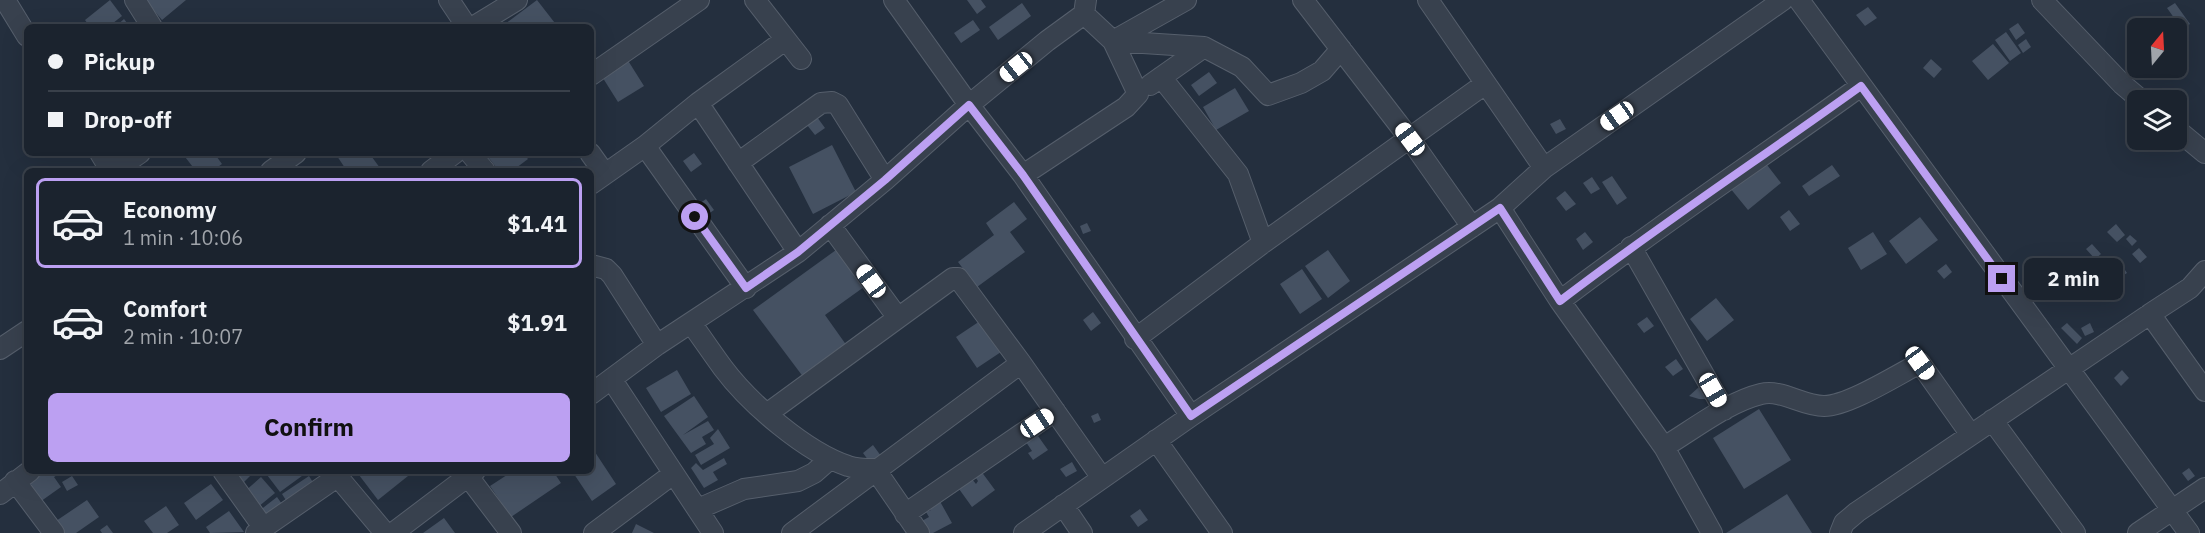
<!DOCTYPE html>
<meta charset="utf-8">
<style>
:root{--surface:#1b232e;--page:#282f3a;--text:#f1f3f6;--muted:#a0a4aa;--line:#39404a;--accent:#bca0f2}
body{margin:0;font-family:"IBM Plex Sans",sans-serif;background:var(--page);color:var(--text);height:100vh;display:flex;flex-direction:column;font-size:22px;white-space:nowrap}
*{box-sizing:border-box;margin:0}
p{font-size:20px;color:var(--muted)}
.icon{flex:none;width:33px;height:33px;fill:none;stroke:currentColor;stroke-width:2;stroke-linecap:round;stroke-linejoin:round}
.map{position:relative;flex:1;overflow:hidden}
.drawer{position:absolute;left:24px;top:168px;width:570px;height:306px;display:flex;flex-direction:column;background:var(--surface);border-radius:9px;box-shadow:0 6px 24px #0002,0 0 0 2px var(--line)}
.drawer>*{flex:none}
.hud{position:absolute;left:24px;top:24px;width:570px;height:132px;border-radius:9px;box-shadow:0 6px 24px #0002,0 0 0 2px var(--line);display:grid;align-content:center;height:132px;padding:0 24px;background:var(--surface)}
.needle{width:39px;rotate:18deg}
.fabs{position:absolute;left:2127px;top:18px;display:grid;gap:12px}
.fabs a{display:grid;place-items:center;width:60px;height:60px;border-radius:9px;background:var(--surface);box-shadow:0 6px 24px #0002,0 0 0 2px var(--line);font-size:30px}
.end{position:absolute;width:27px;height:27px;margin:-14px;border:8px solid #bca0f2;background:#111;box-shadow:0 0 0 3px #111}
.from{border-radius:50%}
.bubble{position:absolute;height:42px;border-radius:9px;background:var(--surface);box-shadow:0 6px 24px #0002,0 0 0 2px var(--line);font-size:20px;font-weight:800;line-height:42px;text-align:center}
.car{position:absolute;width:18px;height:36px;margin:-18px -9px;border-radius:8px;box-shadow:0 0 4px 2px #0007;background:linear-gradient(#fff 24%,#345 0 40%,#fff 0 76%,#345 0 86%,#fff 0)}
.hud b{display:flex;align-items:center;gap:21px;height:57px;font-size:22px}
.hud b+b{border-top:2px solid var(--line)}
.hud i{width:15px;height:15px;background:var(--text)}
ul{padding:10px 0 0;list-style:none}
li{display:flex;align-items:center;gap:18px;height:90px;margin:0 12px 9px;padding:0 12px;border:3px solid transparent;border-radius:9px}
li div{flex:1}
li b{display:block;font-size:22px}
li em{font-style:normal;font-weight:800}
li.selected{border-color:var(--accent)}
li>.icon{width:54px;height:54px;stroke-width:1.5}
.primary-button{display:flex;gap:12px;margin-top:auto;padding:12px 24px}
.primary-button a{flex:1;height:69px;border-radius:9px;background:var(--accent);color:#111;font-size:24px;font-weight:800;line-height:69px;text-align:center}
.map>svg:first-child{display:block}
.building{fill:#455162}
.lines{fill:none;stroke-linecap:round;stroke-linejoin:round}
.minor-casing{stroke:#565f6c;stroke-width:22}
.minor{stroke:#38414e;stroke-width:20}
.route{stroke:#bca0f2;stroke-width:8}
</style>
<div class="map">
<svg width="2205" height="533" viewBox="0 0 2205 533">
<rect width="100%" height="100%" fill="#242f3e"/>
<path class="building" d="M110 0 122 16 108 27H90L85 20Z
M145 0H186L162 20Z
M537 0 558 27H501Z
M967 0H981L986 7 977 14Z
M1022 3 1031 16 998 40 989 27Z
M2175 3 2190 24 2182 29 2167 8Z
M1868 7 1877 18 1865 26 1856 15Z
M124 19 130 27H115Z
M2155 19 2163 28H2149L2147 26Z
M973 20 980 30 961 43 954 33Z
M2018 23 2025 33 2016 40 2009 29Z
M2006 32 2021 53 2010 61 1995 40Z
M2026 39 2031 47 2023 53 2018 45Z
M1993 44 2009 63 1988 80 1972 61Z
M627 59 644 86 618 102 601 75Z
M1931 59 1942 69 1934 78 1923 68Z
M1209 72 1217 83 1199 96 1191 85Z
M1235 88 1249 111 1216 130 1203 107Z
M817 117 825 128 815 135 807 125Z
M1560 119 1566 129 1556 134 1550 124Z
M832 145 856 192 813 214 789 167Z
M182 153H214L222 164 212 171H196Z
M335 153H369L380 168 375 171H347Z
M485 153H523L528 159 512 171H499Z
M694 153 702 164 691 172 683 161Z
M1764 161 1781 183 1748 210 1730 188Z
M1832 165 1840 176 1809 196 1802 186Z
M1612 176 1627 198 1617 205 1602 182Z
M1592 177 1600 189 1591 194 1583 183Z
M1565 191 1576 204 1566 211 1556 198Z
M706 199 714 210 704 217 696 206Z
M1014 202 1027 219 1010 232 1025 252 977 287 958 262 994 235 986 223Z
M1789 210 1800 224 1790 231 1780 217Z
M1920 217 1938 240 1906 264 1889 241Z
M1087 223 1091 231 1083 234 1080 226Z
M2116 224 2125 235 2117 242 2107 232Z
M1585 232 1593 242 1583 250 1576 239Z
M1873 232 1887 254 1861 270 1848 248Z
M2130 235 2137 241 2132 246 2126 239Z
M2092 244 2101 254 2095 259 2086 249Z
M2139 248 2147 257 2140 263 2132 254Z
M836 250 864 287 825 315 847 346 804 378 753 310Z
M1328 250 1350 281 1328 298 1305 266Z
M1946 264 1952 272 1944 279 1937 271Z
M2121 264 2127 273 2119 278 2113 270Z
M1302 269 1322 299 1300 314 1280 284Z
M2060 280 2067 291 2059 299 2050 288Z
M2100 281 2107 289 2098 297 2091 289Z
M1716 298 1734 320 1707 341 1690 319Z
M1093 312 1101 323 1091 331 1083 320Z
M1647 317 1654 326 1644 333 1637 324Z
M983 319 1004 350 977 368 956 337Z
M2067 323 2082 338 2077 344 2061 328Z
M2090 323 2094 332 2085 336 2081 328Z
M1676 359 1683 369 1673 376 1665 367Z
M677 370 691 394 661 412 646 388Z
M2122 370 2129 378 2121 386 2114 378Z
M1699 387 1706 399H1699L1689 396Z
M694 396 708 417 683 435 708 421 714 430 702 437 706 444 691 453 664 416Z
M1759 409 1791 460 1744 489 1713 438Z
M1098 413 1101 420 1094 423 1091 416Z
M1041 424 1045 431 1038 436 1048 450 1033 460 1028 453 1032 451 1022 436Z
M718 429 730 448 701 465 695 455 714 444 710 438Z
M873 445 881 456 871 464 863 453Z
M591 446 616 484 592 501 572 471H591Z
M724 458 727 464 713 472 718 480 704 488 691 468 696 463 703 470Z
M1072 462 1077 471 1066 477 1060 469Z
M978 467 995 490 972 507 954 482 967 473 976 484 978 481 972 472Z
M2189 468 2195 476 2188 481 2182 473Z
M39 471H64L54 477 61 487 37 504 22 482Z
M240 471H255L241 485 234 477Z
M264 471H304L306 473 280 492Z
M365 471H404L408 476 378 500 359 475Z
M513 471H553L561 483 511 517 490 486Z
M72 476 78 485 67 491 62 482Z
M309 476 314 484 287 502 282 494Z
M261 477 275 493 258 507 244 492Z
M211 484 223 500 196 520 184 503Z
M1787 494 1812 533H1726Z
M937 496 952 523 933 533H926L920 522 929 517 926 512 931 510 926 501Z
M277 497 282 504 265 518 259 511Z
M87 500 99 517 76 533H64L56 521Z
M166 506 179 525 167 533H153L144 521Z
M1140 509 1148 520 1138 527 1130 516Z
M229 511 244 532 210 533 206 527Z
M444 518 455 533H423Z
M636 524 654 533H632Z
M107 525 113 533H102L100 530Z"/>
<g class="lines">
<defs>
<path id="minor" d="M5 0 27 36
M135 0 152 27
M449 0 467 27
M755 0 801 59
M894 0 969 105 1023 175 1191 416
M1303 0 1410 139 1472 227
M1428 0 1544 168
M1799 0 2189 533
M2042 0 2122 84 2141 100
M473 27 517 0
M1113 41 1204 47 1242 67 1268 95 1301 83 1322 71 1341 49
M1113 41 1186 0
M591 75 699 0
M1161 77 1238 174 1263 243
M1150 85 1204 47
M698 103 798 252
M2176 129 2205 153
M645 146 746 288
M100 153 111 171
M470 153 485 171
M590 153 605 174
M738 163 821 103 832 102 838 105 885 180
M114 171 140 153
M271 171 296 153
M431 171 455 153
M1023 175 1126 107 1138 94 1113 41 1084 14
M591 184 645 146 698 103 785 40
M1500 208 1560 301 1664 447 1712 533
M830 225 898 318 953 278H958L1021 363
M1631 247 1724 410
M591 265 606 269 612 275 657 345
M1560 301C1658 226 1761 158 1861 86
M2150 314 2190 288 2205 271
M691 323C702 338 712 353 723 368 750 404 806 452 848 466 856 469 867 469 875 469L919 533
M1135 339 1263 243 1485 84
M0 349 27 331
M612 380 713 533
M591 394 657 345 798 252 885 180 969 105 1047 41 1084 14 1086 0
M768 413 898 318
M1992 420 2075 533
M1156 440 1222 533
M1664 447C1694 429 1728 402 1761 394 1782 389 1802 406 1824 406 1848 406 1897 375 1920 363L1971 435
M223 471 263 527
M333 471 385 533
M464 471 511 533
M15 481 54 533
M0 494 30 471
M1063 505 1082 533
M698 509 744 489 798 481 814 473 830 459
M905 514 1055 411
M256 533 337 477
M393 533 475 471
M594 533 673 474
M792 533 1021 363 1102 478
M1024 533 1191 416 1500 208 1544 168 1783 0
M1840 533 1844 523 1857 512 2150 314 2205 391
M2138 533 2205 488"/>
</defs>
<use href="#minor" class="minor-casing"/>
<use href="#minor" class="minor"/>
</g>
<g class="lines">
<path class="route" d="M695 217 746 288 798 252 885 180 969 105 1023 175 1191 416 1500 208 1560 301C1658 226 1761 158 1861 86L2002 279"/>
</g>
</svg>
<div class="fabs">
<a><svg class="needle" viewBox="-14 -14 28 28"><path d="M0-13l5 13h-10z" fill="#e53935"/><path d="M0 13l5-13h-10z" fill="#a0a4aa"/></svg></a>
<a><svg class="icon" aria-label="layers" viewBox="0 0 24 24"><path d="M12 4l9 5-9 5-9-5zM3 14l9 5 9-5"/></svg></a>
</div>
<i class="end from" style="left:695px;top:217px"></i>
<i class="end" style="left:2002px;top:279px"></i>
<div class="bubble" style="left:2024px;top:258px;width:99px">2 min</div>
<i class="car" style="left:1016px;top:67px;rotate:231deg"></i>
<i class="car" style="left:1617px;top:116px;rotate:235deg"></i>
<i class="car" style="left:1410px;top:139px;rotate:323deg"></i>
<i class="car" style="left:871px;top:281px;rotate:324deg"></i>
<i class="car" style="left:1920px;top:363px;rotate:144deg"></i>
<i class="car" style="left:1713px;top:390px;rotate:150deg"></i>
<i class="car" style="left:1037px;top:423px;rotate:56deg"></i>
<div class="hud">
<b><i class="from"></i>Pickup</b>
<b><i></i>Drop-off</b>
</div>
<section class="drawer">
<ul>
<li class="selected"><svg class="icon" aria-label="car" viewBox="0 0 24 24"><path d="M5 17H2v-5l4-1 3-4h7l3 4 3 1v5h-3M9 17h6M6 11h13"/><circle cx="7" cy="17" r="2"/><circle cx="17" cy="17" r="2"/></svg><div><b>Economy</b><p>1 min · 10:06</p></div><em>$1.41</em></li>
<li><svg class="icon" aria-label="car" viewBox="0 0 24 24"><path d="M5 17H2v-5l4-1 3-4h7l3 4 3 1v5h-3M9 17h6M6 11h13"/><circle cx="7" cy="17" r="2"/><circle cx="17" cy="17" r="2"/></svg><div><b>Comfort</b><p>2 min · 10:07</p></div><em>$1.91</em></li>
</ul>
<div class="primary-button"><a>Confirm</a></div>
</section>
</div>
